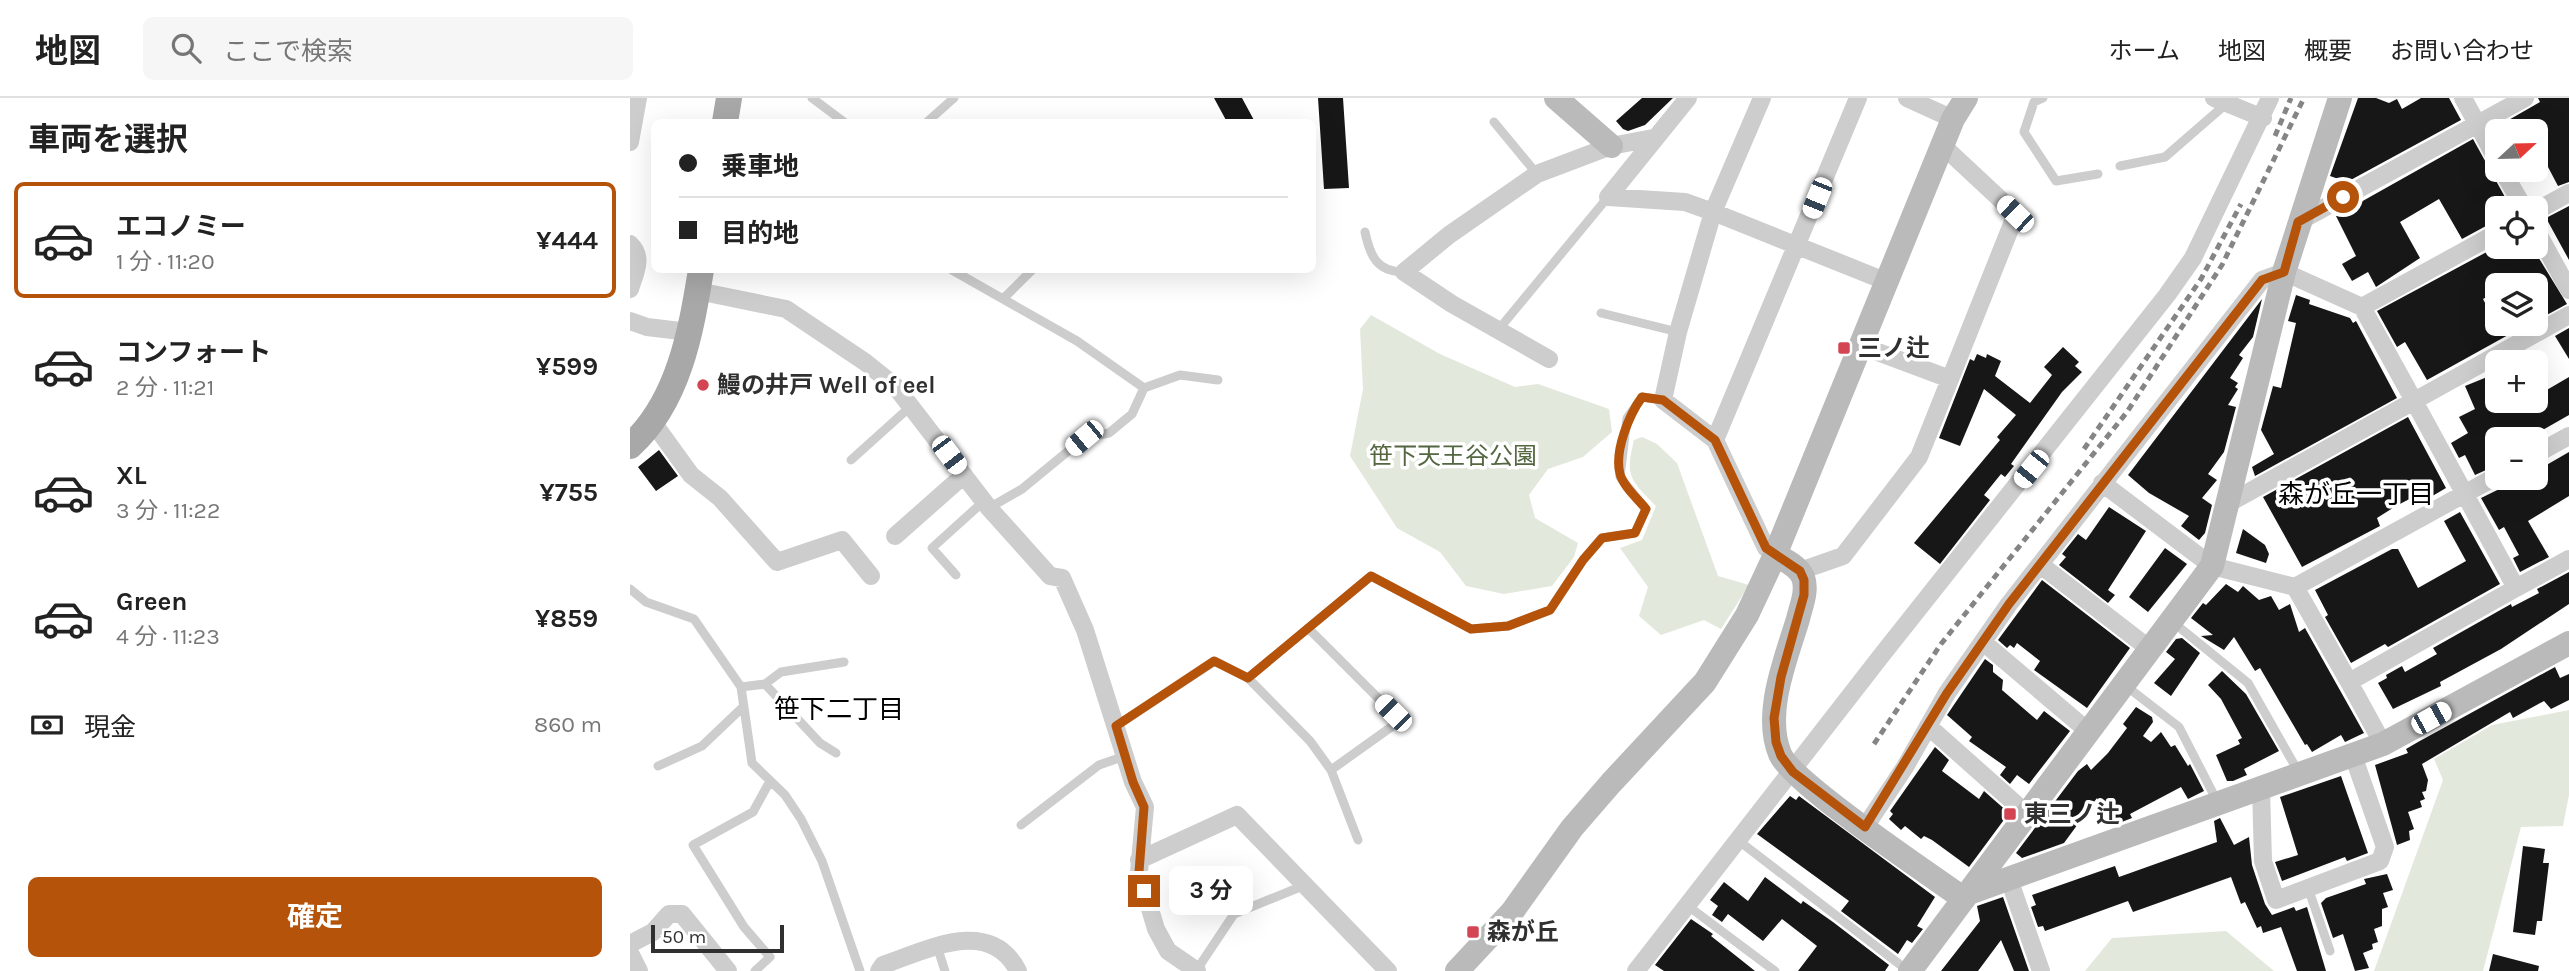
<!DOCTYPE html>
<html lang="ja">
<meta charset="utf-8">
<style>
:root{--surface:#fff;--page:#f6f6f6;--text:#222;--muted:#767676;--line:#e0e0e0;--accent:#b45309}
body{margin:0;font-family:Karla,"Noto Sans JP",sans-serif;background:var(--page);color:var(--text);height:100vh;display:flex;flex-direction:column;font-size:26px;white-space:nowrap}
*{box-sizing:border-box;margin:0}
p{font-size:23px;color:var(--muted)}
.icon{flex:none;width:38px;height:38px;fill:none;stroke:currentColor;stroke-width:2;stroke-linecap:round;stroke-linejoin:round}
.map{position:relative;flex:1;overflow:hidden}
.details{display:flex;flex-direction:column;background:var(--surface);width:630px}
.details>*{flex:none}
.hud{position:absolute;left:21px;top:21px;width:665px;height:154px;border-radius:10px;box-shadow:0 7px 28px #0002;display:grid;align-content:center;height:154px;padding:0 28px;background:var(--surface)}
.needle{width:46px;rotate:68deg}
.fabs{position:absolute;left:1855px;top:21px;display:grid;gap:14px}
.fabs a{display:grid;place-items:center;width:63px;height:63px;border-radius:10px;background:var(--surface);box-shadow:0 7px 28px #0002;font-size:35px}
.scale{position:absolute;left:21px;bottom:18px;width:133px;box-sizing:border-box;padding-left:7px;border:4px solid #303030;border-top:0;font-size:19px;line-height:24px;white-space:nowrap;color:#303030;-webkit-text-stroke:5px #fff;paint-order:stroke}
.end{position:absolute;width:32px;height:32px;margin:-16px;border:9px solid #b45309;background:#fff;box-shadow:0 0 0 4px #fff}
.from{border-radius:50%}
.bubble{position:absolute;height:49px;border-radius:10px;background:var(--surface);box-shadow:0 7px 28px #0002;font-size:23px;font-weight:700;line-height:49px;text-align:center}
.car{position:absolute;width:21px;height:42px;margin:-21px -10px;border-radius:9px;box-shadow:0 0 5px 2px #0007;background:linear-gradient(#fff 24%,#345 0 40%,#fff 0 76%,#345 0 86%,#fff 0)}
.hud b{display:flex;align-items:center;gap:24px;height:66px;font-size:26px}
.hud b+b{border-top:2px solid var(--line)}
.hud i{width:18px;height:18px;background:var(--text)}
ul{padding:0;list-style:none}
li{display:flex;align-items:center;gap:21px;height:116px;margin:0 14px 10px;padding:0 14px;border:4px solid transparent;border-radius:10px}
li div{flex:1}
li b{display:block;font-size:26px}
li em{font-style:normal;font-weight:700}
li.selected{border-color:var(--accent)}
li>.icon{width:63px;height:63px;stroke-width:1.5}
h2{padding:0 28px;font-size:32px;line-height:84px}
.pay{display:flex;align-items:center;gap:18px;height:77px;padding:0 28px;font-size:26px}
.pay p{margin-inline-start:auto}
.action{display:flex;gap:14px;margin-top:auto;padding:14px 28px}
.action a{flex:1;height:80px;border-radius:10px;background:var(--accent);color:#fff;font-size:28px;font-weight:700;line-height:80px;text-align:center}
header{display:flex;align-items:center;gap:42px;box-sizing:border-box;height:98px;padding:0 35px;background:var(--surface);border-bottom:2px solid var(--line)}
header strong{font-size:33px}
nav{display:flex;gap:38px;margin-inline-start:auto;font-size:24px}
.search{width:490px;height:63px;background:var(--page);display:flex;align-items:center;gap:18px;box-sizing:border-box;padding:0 24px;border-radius:10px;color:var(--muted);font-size:26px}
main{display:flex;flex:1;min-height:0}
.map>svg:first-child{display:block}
.green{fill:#e3e8dc}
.building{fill:#171717}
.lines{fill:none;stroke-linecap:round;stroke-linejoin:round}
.lane{stroke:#cdcdcd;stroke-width:9}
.street{stroke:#cdcdcd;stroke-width:18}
.secondary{stroke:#bababa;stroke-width:24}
.primary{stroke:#a8a8a8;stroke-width:26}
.rail{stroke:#858585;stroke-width:5;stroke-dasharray:7 5;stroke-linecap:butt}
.route{stroke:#b45309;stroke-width:9}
.poi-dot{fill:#d44554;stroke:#fff;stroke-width:2.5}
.labels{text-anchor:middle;stroke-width:7;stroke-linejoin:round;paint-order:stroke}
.poi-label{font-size:24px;font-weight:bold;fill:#303030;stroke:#fff;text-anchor:start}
.park-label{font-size:24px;fill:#546741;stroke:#fff}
.neighbourhood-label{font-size:26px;fill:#000;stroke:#fff}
</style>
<header>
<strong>地図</strong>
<div class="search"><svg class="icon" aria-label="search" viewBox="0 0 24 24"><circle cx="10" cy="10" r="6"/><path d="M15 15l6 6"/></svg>ここで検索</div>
<nav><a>ホーム</a><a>地図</a><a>概要</a><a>お問い合わせ</a></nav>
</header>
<main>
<section class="details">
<h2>車両を選択</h2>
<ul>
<li class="selected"><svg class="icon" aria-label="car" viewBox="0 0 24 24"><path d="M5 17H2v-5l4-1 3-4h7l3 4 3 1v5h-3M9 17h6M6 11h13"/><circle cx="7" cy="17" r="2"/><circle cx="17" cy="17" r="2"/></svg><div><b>エコノミー</b><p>1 分 · 11:20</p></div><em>¥444</em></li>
<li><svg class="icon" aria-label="car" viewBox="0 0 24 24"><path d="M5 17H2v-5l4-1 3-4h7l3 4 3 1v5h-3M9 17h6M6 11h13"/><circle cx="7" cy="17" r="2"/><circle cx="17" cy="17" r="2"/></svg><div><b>コンフォート</b><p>2 分 · 11:21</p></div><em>¥599</em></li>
<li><svg class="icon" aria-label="car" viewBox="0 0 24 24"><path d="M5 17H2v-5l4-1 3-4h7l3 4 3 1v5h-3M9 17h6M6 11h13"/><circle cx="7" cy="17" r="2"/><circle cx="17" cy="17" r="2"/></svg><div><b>XL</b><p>3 分 · 11:22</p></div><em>¥755</em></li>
<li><svg class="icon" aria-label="car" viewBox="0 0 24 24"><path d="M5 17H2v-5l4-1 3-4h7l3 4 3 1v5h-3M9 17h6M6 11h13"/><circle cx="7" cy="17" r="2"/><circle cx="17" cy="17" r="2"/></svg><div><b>Green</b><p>4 分 · 11:23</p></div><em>¥859</em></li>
</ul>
<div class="pay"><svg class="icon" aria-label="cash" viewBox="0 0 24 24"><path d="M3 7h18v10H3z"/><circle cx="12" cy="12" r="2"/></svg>現金<p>860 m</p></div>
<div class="action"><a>確定</a></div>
</section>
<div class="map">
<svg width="1939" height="873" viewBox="0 0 1939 873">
<rect width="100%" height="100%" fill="#fff"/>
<path class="green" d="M741 217 810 256 885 289 908 286 979 311 982 334 953 359 918 371 899 397 905 420 948 445 944 459 922 488 874 496 836 488 810 454 767 430 720 358 733 291 730 231Z
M1012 339 1027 346 1047 365 1088 478 1119 487 1091 531 1074 522 1031 537 1009 518 1018 489 990 450 1012 442 1026 408C1000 381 995 379 1004 342Z
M1939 612V697L1933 728 1891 729 1853 873H1744L1813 682 1804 661 1862 627Z
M1596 833 1644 873H1455L1482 840Z"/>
<path class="building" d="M584 0H612L625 24H597Z
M688 0H713L719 90 694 91Z
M1012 0H1043L1015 27 998 33 993 31 986 23Z
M1728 0H1746L1759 5 1767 1 1772 11 1791 0H1819L1831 22 1717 84 1700 78Z
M1908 0H1939V84L1928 88 1906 46V33H1867V39L1863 31 1910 4Z
M1843 41 1881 110H1867V122L1832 141 1809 101 1770 124 1790 160 1746 189 1738 174 1722 183 1712 166 1726 158 1706 118Z
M1939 108V162L1916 120Z
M1866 149H1902L1937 206 1913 219 1907 208 1914 204 1898 176 1877 187H1867V193L1853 201 1866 226H1898L1797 282 1775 244 1767 249 1747 213Z
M1666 197 1680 202 1679 206 1720 220 1723 225 1726 223 1767 300 1625 378 1622 369 1644 356 1631 332 1643 288 1651 290 1666 225 1658 223Z
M1632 201 1623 239 1609 257 1613 260 1600 280 1608 285 1605 289 1608 291 1598 307 1606 309 1594 354 1578 376 1587 382 1572 400 1582 407 1575 435 1569 442 1551 428 1559 418 1519 395 1498 377Z
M1939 230V261L1925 238Z
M1433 249 1449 264 1445 268 1452 274 1432 294 1381 366 1384 368 1375 379 1371 376 1354 397 1360 402 1310 466 1284 445 1370 342 1367 339 1386 317 1354 291 1330 348 1309 340 1340 261 1344 263 1347 256 1356 260 1357 256 1371 263 1365 278 1400 305 1422 277 1414 269Z
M1867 275V303H1906L1915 293 1939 279V317L1897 341H1867V367L1845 377 1835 357 1829 360 1821 345 1838 335 1829 319 1845 311 1835 288Z
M1778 319 1816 390 1799 400 1795 393 1766 408 1747 420 1750 428 1672 469 1633 399Z
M29 352 48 378 26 393 8 369Z
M1939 354V398L1898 423 1919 459 1890 474 1883 460 1889 457 1874 429 1869 432 1851 400 1892 380H1906V373Z
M1479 409 1516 433 1478 492 1485 497 1478 505 1429 467 1436 459 1432 456 1448 436 1456 442Z
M1830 414 1870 486 1758 549 1755 546 1721 565 1695 519 1698 517 1685 492 1762 451H1768L1788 490 1836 463 1814 423Z
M1613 431 1635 447 1639 456 1636 465 1606 455Z
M1535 450 1557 466 1518 514 1499 499Z
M1939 474V506L1871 551 1810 584 1811 588 1763 611 1748 585 1757 580 1756 577 1772 568 1775 574 1807 556 1803 550 1881 506 1882 509 1909 495 1907 491Z
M1412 482 1500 550 1457 610 1404 572 1410 563 1387 545 1384 550 1380 547 1377 550 1368 542Z
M1596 486 1608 494 1613 488 1629 502 1641 498 1649 512 1660 506 1669 534 1675 530 1734 635 1715 644 1711 637 1682 654 1677 646 1675 647 1630 570 1625 573 1604 539 1594 552 1571 538 1583 537 1561 520 1573 505 1576 507Z
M1552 540 1570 555 1541 598 1524 585 1545 561 1536 554 1546 541Z
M1355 561 1363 567V574L1373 582 1372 592 1407 622 1414 613 1440 633 1399 686 1387 677 1380 686 1370 677 1376 669 1339 643 1342 639 1317 617Z
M1925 569 1930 580 1939 576V602L1921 611 1914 603 1883 620 1880 614 1792 666 1798 682 1796 693 1792 694 1795 701 1790 703 1792 709 1778 714 1784 731 1779 733 1780 742 1767 747 1745 667 1778 655 1776 651 1788 644Z
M1592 573 1616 596 1649 653 1614 671 1617 677 1603 683H1597L1586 657 1610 646 1608 642 1612 640 1591 601 1578 587Z
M1506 609 1522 619 1523 624 1513 638 1521 644 1531 634 1541 649 1545 647 1558 668 1560 666 1574 693 1558 701 1551 689 1500 716 1502 720 1479 729 1467 700 1434 745 1392 760 1386 755 1448 673 1457 666 1461 672 1478 655 1497 630 1493 626Z
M1305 649 1319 662 1312 673 1349 701 1354 693 1379 715 1339 769 1302 742 1294 738 1291 741 1275 728 1271 732 1259 721 1263 716 1260 713Z
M1711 678 1738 755 1717 763 1715 759 1652 783 1645 764 1668 757 1650 699Z
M1160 698 1166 702 1169 698 1305 799 1287 828 1293 831 1282 845 1277 842 1268 856 1211 813 1219 803 1127 736Z
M1590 720 1604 747 1619 739 1622 767 1635 806 1642 817 1664 809 1666 813 1677 809 1696 873H1667L1651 829 1633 835 1631 828 1627 830 1615 804 1611 806 1601 779 1503 814 1498 803 1415 833 1413 828 1408 829 1401 809 1406 807 1402 797 1485 768 1489 779 1587 744 1584 723Z
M1893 748 1915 751 1913 765H1919L1912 823H1907L1905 837 1883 834Z
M1757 776 1763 792 1753 795 1758 809 1752 811V828L1744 831 1748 844 1742 846 1743 851 1733 855 1739 870 1725 873 1713 836 1703 840 1691 805 1696 800 1736 786 1734 781Z
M1135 779 1171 806 1173 803 1203 824 1259 867 1255 873H1168L1187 848 1152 821 1133 843 1098 816 1092 824 1082 817 1088 808 1080 802 1094 784 1118 803Z
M1373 799 1399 873H1384L1371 842 1348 873H1311L1350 823 1347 808Z
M1061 821 1083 836 1081 838 1125 873H1034L1025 867Z
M1863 856 1909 868 1908 873H1859Z"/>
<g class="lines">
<path class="lane" d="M182 0 214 24
M1413 0 1404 4 1394 34 1426 83 1468 76
M297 24 324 0
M864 24 907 76
M1490 68 1535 59 1596 6
M735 134C740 158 747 174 774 174
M322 172 447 243 514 290 550 277 588 282
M373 201 402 172
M971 215 1048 234
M869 231 978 99
M221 362 281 308
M359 410 392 391 454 340 479 335 502 316 514 290
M326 477 302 450 354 403
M0 491 16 504 64 521 111 589 122 665 155 697 171 721 192 763 230 873
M1544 525 1618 585 1669 675
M678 530 763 615 764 627 701 672
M618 580 741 478 841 531 878 528 920 512 953 462 972 440 1005 435 1016 411 990 379 997 320 1012 299 1033 302
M135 586 151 574 214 564
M1496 588 1549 629 1587 703
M111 589 135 586 190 645 206 655
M486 628 585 563 618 580 680 643 701 672 728 742
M28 668 72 648 114 608
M391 727 469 667 495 658
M1109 743 1277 872
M1678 790 1700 853
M1058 808 1145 873
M307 848 315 873
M125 873 140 859 114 829 63 747 123 714 140 683
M566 873 604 816 675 787"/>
<path class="street" d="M1277 0 1323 21
M1584 0 1633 20
M1833 0 1867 62
M0 44 8 0
M1872 72 1894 110
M978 99 1055 104 1083 114 1132 0
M978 99 1058 0
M1906 113 1939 95
M1668 124 1895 0
M1906 132 1939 192
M0 146C14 159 5 175 0 191
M68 193 156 211 235 264 265 288 359 410 420 478 432 480 455 532 503 684 515 709 509 774 526 831 538 853 567 873
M1732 209 1867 135
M0 223 17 229 59 234
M1229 247 1320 281
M919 261 822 206 774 174 819 137 907 76 981 48 1023 40
M22 323 61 377 90 400 147 464 212 442 241 478
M1085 342 1228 0
M1906 356 1939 338
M1472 385 1582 468 1665 489 1867 378
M1599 405 1784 303 1886 490 1719 584 1665 489
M265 438 334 377
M1145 457 1136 450 1085 342 1033 302 1048 234 1083 114 1255 183
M1412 468 1521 552
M1170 473 1213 458 1289 359 1386 116 1312 47
M1886 490 1939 461
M1353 544 1459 634
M1719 584 1753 646
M1298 628 1397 716
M1631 690 1633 763 1646 802 1750 763 1755 749 1723 657
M1235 729 1275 669 1317 595 1379 506 1632 182 1654 174 1732 209 1784 303 1939 217
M509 762 607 717 758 873
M1379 781 1411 873
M0 846 23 834 39 816H52L98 873
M0 855 9 873
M249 873 253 867C297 852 360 818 388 873
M1006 873 1251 558 1537 197 1563 160 1640 0"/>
<path class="secondary" d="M926 0 981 48
M1145 457C1155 462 1168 468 1173 479 1178 493 1171 508 1168 521 1156 561 1133 615 1150 656 1162 685 1301 777 1334 801
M1339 795 1753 646 1939 545
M827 873 882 814 942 730 981 685 1075 584 1117 517 1145 457 1323 21 1336 0
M1280 873 1582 468 1654 174 1710 0"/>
<path class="primary" d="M95 24 99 0
M0 348C49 304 61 233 71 172"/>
<path class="rail" d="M1645 38 1661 0
M1454 351 1571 181 1611 106
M1244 646 1311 546 1497 314 1592 167 1674 0"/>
</g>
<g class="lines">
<path class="route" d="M514 793 509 774 514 709 503 684 486 628 584 563 618 580 741 478 841 531 878 528 920 512 953 462 972 440 1005 435 1016 411C1008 401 993 388 990 376 984 353 999 317 1012 299L1033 302 1085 342 1136 450 1170 473 1174 482V497L1151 579 1144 620 1146 644 1151 658 1163 674 1235 729 1317 595 1379 506 1632 182 1654 174 1668 124 1713 99"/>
</g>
<g class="poi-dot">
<rect x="1207" y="243" width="14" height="14" rx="3.5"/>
<circle cx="73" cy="287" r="7"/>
<rect x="1373" y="709" width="14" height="14" rx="3.5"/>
<rect x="836" y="827" width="14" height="14" rx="3.5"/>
</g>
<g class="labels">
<g class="poi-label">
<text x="1228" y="258">三ノ辻</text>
<text x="87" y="295">鰻の井戸 Well of eel</text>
<text x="1394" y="724">東三ノ辻</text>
<text x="857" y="842">森が丘</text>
</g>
<g class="park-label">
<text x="823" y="366">笹下天王谷公園</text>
</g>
<g class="neighbourhood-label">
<text x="1726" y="405">森が丘一丁目</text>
<text x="209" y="620">笹下二丁目</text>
</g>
</g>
</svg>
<div class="fabs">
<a><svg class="needle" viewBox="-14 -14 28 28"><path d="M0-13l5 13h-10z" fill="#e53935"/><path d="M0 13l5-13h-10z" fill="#767676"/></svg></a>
<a><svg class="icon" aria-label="locate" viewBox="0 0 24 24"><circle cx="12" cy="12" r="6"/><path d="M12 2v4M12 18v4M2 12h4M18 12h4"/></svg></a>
<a><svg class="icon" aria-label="layers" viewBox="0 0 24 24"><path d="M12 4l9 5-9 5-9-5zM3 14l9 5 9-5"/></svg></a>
<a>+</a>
<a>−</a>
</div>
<div class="scale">50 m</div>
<i class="end from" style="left:1713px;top:99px"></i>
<i class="end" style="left:514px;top:793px"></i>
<div class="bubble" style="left:539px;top:768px;width:84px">3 分</div>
<i class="car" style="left:1187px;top:100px;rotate:202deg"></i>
<i class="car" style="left:1385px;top:116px;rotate:314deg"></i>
<i class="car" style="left:454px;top:340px;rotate:230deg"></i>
<i class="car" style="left:319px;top:357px;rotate:143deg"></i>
<i class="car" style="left:1401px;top:371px;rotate:219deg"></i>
<i class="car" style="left:763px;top:615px;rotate:315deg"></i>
<i class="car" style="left:1801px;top:620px;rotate:61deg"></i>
<div class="hud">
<b><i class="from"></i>乗車地</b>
<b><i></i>目的地</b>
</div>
</div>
</main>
